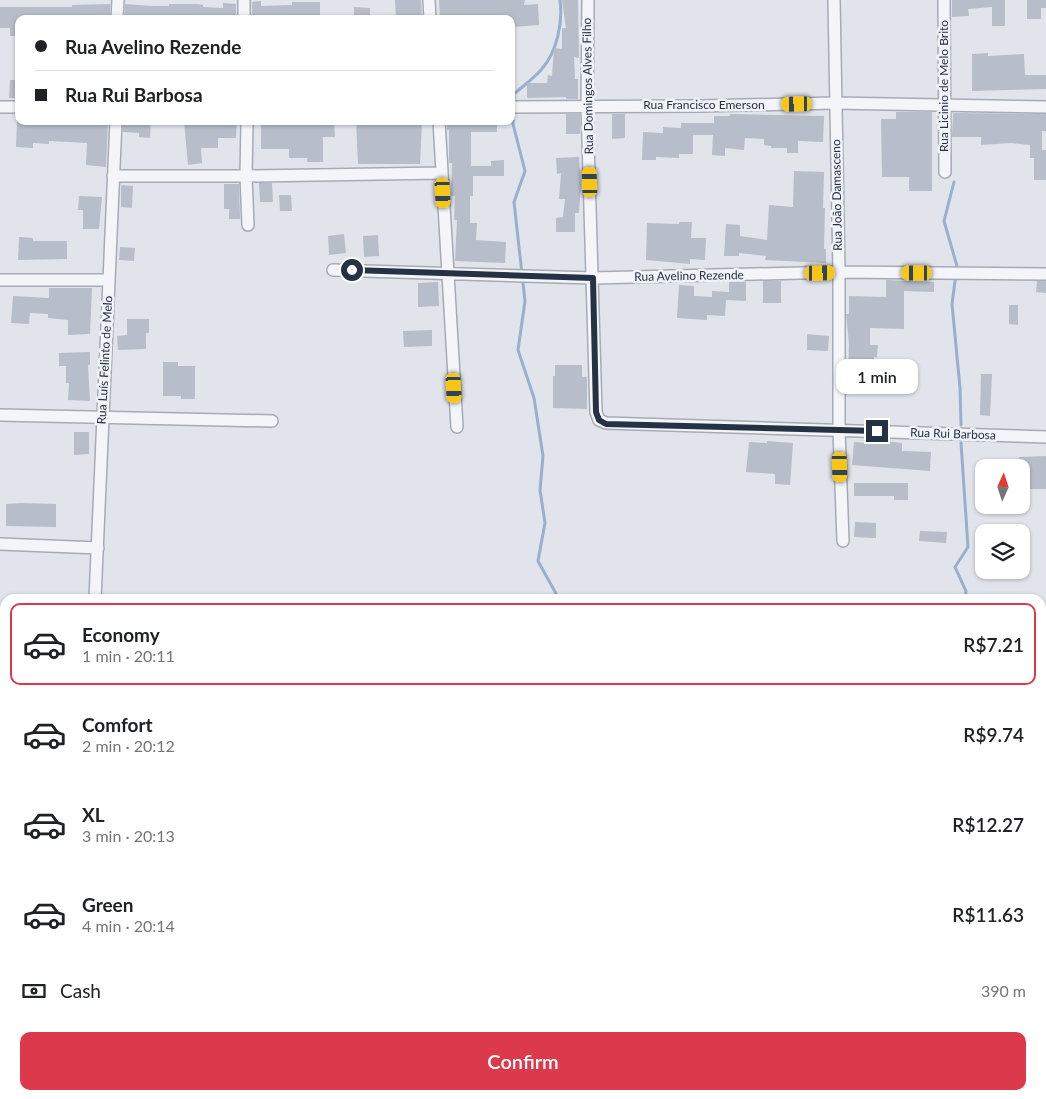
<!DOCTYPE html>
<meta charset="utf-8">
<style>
:root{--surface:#fff;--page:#f6f6f6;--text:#202124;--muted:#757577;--line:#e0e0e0;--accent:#dc3a4c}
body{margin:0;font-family:Lato,sans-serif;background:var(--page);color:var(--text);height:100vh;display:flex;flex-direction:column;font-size:19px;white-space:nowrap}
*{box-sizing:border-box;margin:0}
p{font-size:16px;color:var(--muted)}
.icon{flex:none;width:28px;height:28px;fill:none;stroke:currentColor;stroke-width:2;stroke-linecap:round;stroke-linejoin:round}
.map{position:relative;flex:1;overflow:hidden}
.side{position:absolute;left:0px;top:594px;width:1046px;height:506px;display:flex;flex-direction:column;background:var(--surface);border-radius:15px 15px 0 0;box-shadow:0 1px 4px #0004}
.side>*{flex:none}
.guide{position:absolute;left:15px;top:15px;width:500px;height:110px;border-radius:10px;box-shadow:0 1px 4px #0004;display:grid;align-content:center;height:110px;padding:0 20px;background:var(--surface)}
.needle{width:32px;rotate:3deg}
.buttons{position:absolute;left:975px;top:459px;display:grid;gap:10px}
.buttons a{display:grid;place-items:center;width:55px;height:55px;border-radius:10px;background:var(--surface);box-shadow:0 1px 4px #0004;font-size:25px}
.end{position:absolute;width:22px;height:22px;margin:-11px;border:6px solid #273144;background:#fff;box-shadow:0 0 0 2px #fff}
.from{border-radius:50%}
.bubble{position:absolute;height:35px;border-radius:10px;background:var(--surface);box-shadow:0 1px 4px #0004;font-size:16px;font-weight:600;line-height:35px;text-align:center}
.car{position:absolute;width:15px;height:30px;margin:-15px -8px;border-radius:6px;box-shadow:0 0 4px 1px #0007;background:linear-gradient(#f5c518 24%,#345 0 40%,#f5c518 0 76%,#345 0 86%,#f5c518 0)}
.guide b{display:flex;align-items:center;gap:18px;height:48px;font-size:19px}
.guide b+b{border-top:1px solid var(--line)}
.guide i{width:12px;height:12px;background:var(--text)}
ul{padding:9px 0 0;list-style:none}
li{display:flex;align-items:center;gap:15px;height:82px;margin:0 10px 8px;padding:0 10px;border:2px solid transparent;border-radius:10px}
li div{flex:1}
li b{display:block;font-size:19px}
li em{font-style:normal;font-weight:600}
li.current{border-color:var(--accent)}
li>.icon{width:45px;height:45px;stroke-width:1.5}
.pay{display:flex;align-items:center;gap:12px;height:55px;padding:0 20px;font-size:19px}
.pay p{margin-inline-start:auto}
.cta{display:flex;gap:10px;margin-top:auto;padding:10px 20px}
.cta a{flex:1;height:58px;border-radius:10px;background:var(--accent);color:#fff;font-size:20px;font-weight:600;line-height:58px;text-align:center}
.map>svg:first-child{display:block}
.water{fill:#98b0ce}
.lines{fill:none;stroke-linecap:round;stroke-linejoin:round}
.stream{stroke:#98b0ce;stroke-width:3}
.building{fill:#b7bdc9}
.street-casing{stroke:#a5abb6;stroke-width:14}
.street{stroke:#f4f5f9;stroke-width:11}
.secondary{stroke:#fff;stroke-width:16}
.route{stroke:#273144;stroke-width:6}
.labels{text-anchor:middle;stroke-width:5;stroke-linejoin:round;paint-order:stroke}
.street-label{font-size:12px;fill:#273144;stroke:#f0f3f8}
</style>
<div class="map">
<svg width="1046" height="1099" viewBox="0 0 1046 1099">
<rect width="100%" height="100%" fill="#e1e4eb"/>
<path class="water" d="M0 824 5 826V1095H174L176 1099H0Z"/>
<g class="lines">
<path class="stream" d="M954 182 944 221 957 266 952 304 960 388 961 425
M961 443 968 547 955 567 966 591 965 599
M559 599 538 561 545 523 540 490 543 456 534 398 518 350 525 301 514 202 525 171 513 124 514 94C523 86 533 79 541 70 557 52 563 23 560 0
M1041 904 1046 909
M1041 970 1046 969
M1041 1006 1046 1012"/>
</g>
<path class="building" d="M395 0H421L422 19H396Z
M439 0H525L524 5 538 4 539 25 513 27V19H440Z
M562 0H578L579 58 574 57 575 79H578V99H566V97L527 98V83H547L548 75 552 76 554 48 562 49V28H566Z
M952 0H1005V26H992V7L968 9 969 16 952 17Z
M1027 0H1046V8H1041V19H1027Z
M261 1V6L292 5V2H320V19H252V2Z
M223 3 236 4V19H125V4L152 6H169V4H198L203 5V7L223 8Z
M110 4V19H19V36H10V28H0V7H72V5Z
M354 7 370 8V19H354Z
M988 53V56L1024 54 1025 75H1046V89L972 91V54Z
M10 80H19V98H9Z
M896 112H932V191H909V177H882L881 119H896Z
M953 113 1046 114V131H1042V150H1046V180H1034V158H1030V145L1011 143 981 145V137H952Z
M566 114H580V134H566Z
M612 114H625V138L612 139Z
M730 114 824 116 823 142 798 141V153H787V148H771V146L764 145V139L745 138 744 150 725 148V156L712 155 713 135H693V154H679V158L656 157V160H642L643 132 663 133V127L681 128V123H714V116H730Z
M17 121H108L106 167 86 165 87 143 49 141V144L33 143V148L16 147Z
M123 121H151L150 138 139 137V133L123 132Z
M184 121H237L236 138H218V148H201L202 163 188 165Z
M334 121 335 137H323V162H307V158H289V149H261V122Z
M356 121H422L420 164H358Z
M447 121H497V132H471V166H491V161L504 160V176H473V196H470V223H477L476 240 506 242 505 263 455 261 457 220H454L455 196H451L452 163H449V130H447Z
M579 157 581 185 579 213H575V232H556V218L563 217 565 199H559L561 173 557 174 556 158Z
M794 171 824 172 823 208H825L824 249H826V263L765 260 766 256 739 253V256H724L726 224 740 225V236L767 240 769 205 793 207Z
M259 183H272L273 202H260Z
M224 184H239L240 219H229V209H224Z
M121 185 133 186 132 208 121 207Z
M279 195H291L292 211H280Z
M79 196 102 197 99 229H83V210H78Z
M679 222H692L691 238H706L705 260 690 259V264L646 260 647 223 679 224Z
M344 234 346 253 329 255 328 236Z
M378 235 379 256 364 257 363 236Z
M19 237 33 238V241H67V259L18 260Z
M120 247 135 248 134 261 119 260Z
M886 280 934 282V292L904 291V329L870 328V345H878L877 357H874V373H868V382L855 381V373H848L849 343 846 314H849V296L886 297Z
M763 281H781V303H763Z
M1037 281H1046V293L1036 292Z
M438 282 439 306 418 307V283Z
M729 282H746V301L726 300 725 316 707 315V320L677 318 679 285 694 286V296L712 297V291L729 292Z
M49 288H92L90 334 68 335V320L48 318V314L30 313 29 324 11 323 13 296 49 298Z
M1009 305H1018V325L1009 324Z
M127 319H149V333H146V349L118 350 117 336 127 335Z
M432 330V346L404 347 403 331Z
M807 334 829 336 828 351 807 350Z
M90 352V365H88L90 401 68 400 69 383H66V366H59V353Z
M163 362H178V366H195V399H181V396H163Z
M555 365H582V377H587V409L553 408V376H555Z
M981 374H992L990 416 980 415Z
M74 432H89V454L74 455Z
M767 441 793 443 790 485 775 484V474L746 472 749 442 767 443Z
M885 441 902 443V451L931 452 930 471 852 465 854 442 885 444Z
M1046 456V489H1021L1019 457Z
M854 483H908V500H894V496H854Z
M21 503 56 504V527L6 526V504Z
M855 522 876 523V538L854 537Z
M920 531 947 532 946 543 919 541Z"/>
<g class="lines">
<defs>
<path id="street" d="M244 0V19
M429 0 430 19
M588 0 587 106 596 412 599 420 606 423 1046 437
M834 0 839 272V430L843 541
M944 0 945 172
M117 19 118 0
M0 107H19
M511 107 701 106 835 103 1046 107
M247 121 246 176 248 225
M439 121 457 427
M113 176H246L442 173
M333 270 593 278 839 272 1046 274
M0 280H109
M0 415 272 421
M0 544 98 548
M95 599 116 121
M1041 778H1046
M979 1095V1099"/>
</defs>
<use href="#street" class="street-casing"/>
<use href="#street" class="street"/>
<path class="secondary" d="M1041 894 1046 889
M814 1099 818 1095"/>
</g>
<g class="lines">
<path class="route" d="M352 270 593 278 596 412 599 420 606 424 877 431"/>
</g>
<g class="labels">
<g class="street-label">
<text transform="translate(588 86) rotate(-91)" y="4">Rua Domingos Alves Filho</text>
<text transform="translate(944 86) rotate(-90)" y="4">Rua Licinio de Melo Brito</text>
<text x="704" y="109">Rua Francisco Emerson</text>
<text transform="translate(837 195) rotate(-91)" y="4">Rua João Damasceno</text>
<text transform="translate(689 276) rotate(-1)" y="4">Rua Avelino Rezende</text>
<text transform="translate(105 360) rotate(-87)" y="4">Rua Luís Felinto de Melo</text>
<text transform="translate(953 434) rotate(2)" y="4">Rua Rui Barbosa</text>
</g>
</g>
</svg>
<div class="buttons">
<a><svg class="needle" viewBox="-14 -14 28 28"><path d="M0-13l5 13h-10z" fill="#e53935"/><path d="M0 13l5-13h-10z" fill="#757577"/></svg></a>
<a><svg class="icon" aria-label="layers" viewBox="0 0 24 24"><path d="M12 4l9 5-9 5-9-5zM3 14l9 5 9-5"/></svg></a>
</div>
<i class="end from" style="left:352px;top:270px"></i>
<i class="end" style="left:877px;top:431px"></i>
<div class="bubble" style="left:836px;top:359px;width:82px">1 min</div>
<i class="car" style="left:797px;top:104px;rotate:269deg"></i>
<i class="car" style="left:590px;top:182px;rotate:358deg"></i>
<i class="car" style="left:443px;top:193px;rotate:177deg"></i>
<i class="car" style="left:820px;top:273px;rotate:89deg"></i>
<i class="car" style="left:917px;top:273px;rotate:270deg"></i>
<i class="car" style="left:454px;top:388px;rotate:177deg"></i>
<i class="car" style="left:840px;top:467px;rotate:178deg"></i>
<div class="guide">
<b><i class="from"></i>Rua Avelino Rezende</b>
<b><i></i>Rua Rui Barbosa</b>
</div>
<section class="side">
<ul>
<li class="current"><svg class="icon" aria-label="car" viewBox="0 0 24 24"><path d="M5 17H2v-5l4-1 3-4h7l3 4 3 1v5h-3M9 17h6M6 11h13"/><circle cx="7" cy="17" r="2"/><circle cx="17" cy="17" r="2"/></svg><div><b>Economy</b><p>1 min · 20:11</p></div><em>R$7.21</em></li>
<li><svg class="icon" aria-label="car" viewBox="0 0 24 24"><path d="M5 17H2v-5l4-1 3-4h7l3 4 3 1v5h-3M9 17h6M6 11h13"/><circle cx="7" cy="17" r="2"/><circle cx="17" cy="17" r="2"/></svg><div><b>Comfort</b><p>2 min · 20:12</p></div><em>R$9.74</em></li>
<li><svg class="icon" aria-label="car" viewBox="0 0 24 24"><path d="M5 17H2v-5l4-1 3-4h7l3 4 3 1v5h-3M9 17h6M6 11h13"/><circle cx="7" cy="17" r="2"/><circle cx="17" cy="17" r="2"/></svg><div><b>XL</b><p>3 min · 20:13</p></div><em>R$12.27</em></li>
<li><svg class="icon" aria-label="car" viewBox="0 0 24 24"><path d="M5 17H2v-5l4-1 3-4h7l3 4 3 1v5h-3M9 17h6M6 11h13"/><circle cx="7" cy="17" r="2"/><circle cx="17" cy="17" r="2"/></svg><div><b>Green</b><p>4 min · 20:14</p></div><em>R$11.63</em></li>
</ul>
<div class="pay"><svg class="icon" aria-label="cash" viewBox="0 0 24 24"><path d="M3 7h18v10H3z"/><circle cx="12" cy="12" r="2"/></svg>Cash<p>390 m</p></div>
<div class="cta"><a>Confirm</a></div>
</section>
</div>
